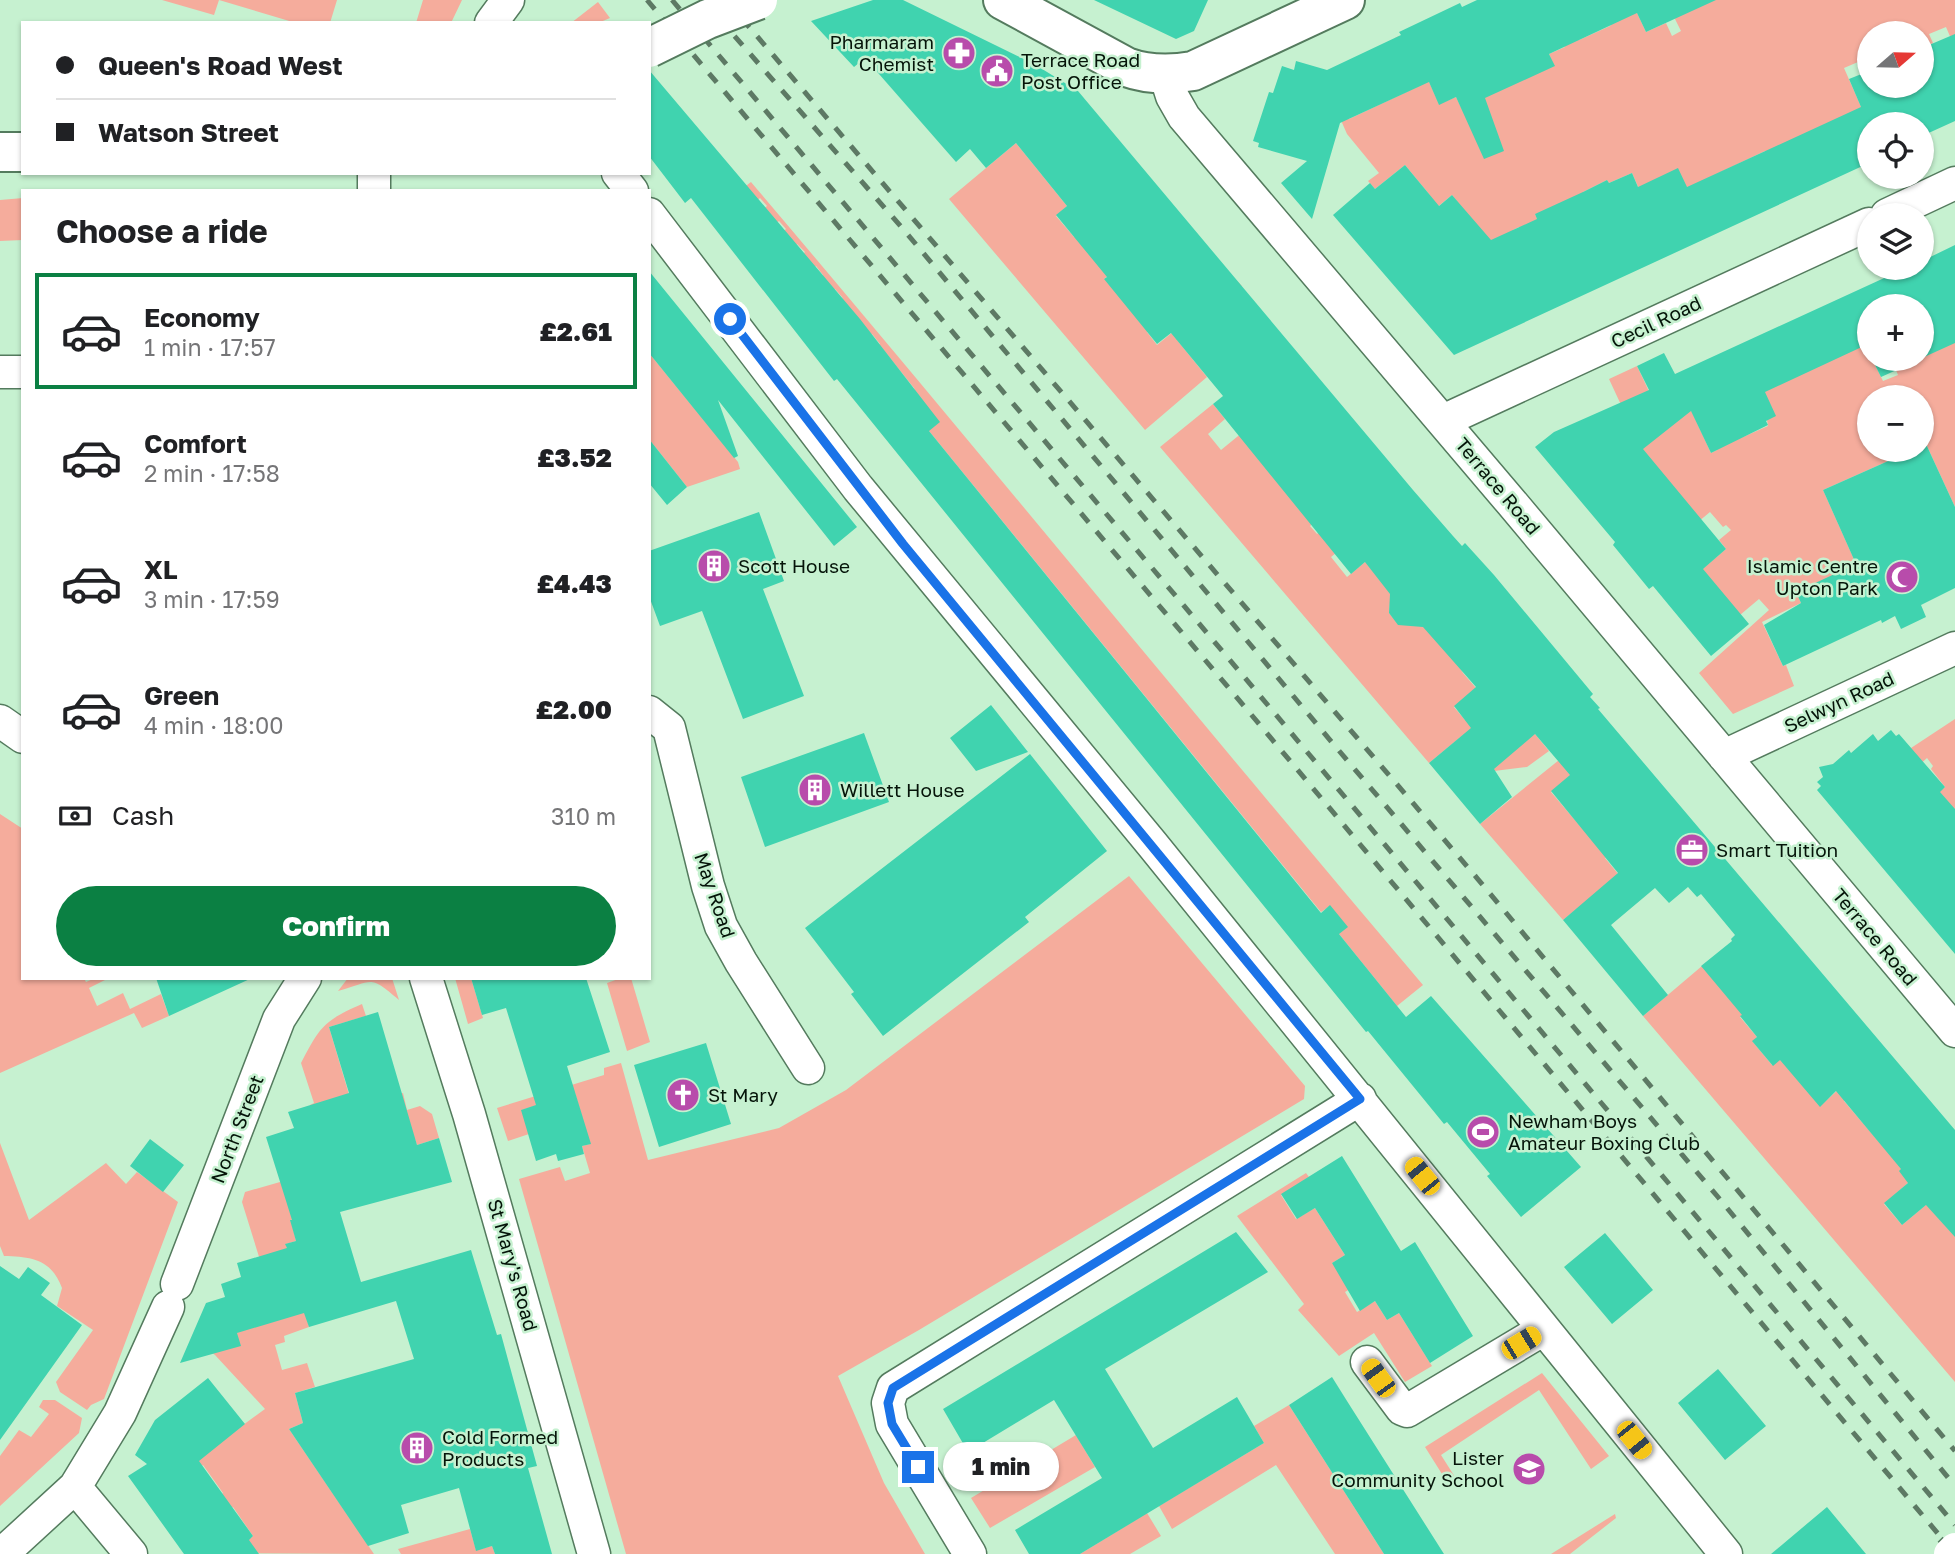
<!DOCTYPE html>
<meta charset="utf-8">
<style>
:root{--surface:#fff;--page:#f2f2f2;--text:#202124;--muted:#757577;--line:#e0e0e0;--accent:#0b8043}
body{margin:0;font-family:"Golos Text",sans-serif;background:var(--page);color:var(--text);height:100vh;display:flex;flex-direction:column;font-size:26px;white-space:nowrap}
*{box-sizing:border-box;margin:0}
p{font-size:23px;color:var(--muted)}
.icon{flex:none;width:38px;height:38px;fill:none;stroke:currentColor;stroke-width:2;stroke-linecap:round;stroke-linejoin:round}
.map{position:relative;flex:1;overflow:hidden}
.sheet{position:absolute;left:21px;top:189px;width:630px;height:791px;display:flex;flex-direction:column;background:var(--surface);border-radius:0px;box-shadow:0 2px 5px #0004}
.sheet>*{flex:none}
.top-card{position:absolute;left:21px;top:21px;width:630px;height:154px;border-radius:0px;box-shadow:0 2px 5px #0004;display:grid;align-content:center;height:154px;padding:0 35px;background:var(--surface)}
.needle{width:46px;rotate:70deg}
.controls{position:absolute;left:1857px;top:21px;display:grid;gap:14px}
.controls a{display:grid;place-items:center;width:77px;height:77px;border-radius:50%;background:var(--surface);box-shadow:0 2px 5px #0004;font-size:35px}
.end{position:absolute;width:32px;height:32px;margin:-16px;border:9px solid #1a73e8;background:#fff;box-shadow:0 0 0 4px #fff}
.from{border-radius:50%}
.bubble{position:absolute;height:49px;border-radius:24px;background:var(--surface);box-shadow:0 2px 5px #0004;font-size:23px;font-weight:800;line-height:49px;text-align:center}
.car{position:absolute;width:21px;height:42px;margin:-21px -10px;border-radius:9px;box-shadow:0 0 5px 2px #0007;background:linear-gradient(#f5c518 24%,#345 0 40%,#f5c518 0 76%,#345 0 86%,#f5c518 0)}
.top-card b{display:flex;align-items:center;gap:24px;height:66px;font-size:26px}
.top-card b+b{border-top:2px solid var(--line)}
.top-card i{width:18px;height:18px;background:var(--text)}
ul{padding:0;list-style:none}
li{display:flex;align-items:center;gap:21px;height:116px;margin:0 14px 10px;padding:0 21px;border:4px solid transparent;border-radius:0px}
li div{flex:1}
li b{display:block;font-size:26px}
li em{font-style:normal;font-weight:800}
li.active{border-color:var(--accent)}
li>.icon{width:63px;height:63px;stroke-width:1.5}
h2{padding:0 35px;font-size:32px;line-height:84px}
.pay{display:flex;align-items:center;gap:18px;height:77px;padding:0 35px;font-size:26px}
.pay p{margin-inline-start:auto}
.action{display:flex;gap:14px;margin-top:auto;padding:14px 35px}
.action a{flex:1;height:80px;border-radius:42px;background:var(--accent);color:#fff;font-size:28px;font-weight:800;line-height:80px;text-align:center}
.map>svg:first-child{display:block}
.green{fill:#f5ac9c}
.building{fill:#40d3af}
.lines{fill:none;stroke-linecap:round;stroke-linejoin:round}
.minor-casing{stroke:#547b5e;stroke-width:35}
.primary-casing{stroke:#547b5e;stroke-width:42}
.minor{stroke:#fff;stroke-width:32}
.primary{stroke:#fff;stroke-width:38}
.rail{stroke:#5d7964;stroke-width:5;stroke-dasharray:12 12;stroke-linecap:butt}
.minor-bridge-casing{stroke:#547b5e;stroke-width:35;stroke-linecap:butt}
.primary-bridge-casing{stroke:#547b5e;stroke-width:42;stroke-linecap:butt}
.minor-bridge{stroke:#fff;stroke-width:32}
.primary-bridge{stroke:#fff;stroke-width:38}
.route{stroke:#1a73e8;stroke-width:9}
.labels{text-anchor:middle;stroke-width:5;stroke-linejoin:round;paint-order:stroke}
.poi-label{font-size:19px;fill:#051409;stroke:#c6f1d0;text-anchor:start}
.street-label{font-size:19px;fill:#051409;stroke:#c6f1d0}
</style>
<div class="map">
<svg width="1955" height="1554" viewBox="0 0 1955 1554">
<rect width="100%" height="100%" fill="#c6f1d0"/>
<path class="green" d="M162 0H337L330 23H296L219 0 214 15Z
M423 0H462L451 23H416Z
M1631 0 1646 32 1666 23 1672 36 1681 31 1675 19 1682 0H1955V48L1946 27 1929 34 1933 43 1922 48V33H1869V46L1861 50 1865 59 1844 68 1862 109 1785 192 1765 151 1647 207 1632 173 1609 183 1607 180 1583 192 1605 239 1535 214 1555 259 1522 233 1519 227 1513 230 1528 295 1452 195 1435 209 1429 194 1405 165 1375 189 1368 181 1379 173 1347 134 1336 109 1349 119 1417 87 1395 38 1399 36 1425 73 1439 104 1456 97 1463 111 1484 95 1554 66 1549 54 1565 47 1549 13 1579 40 1610 26Z
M598 2 610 18 598 23H571Z
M1016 143 1067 206 1056 216 1074 237 1114 204 1146 244 1104 279 1171 312 1147 332 1157 345 1236 280 1242 286 1177 340 1207 377 1145 430 949 199Z
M751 182C977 448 1197 719 1423 985L1397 1006 1339 934 1330 906 1321 912 929 431 914 388 882 348 869 354 880 344 872 334 859 344 842 297 835 289 823 298V275L816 266 804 275 794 262 805 252 797 244 786 252 775 238 786 229 779 221 768 229 757 214 767 206 760 198 750 206 739 191Z
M23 198V240L0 241V200Z
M1896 277 1955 342V507L1926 444 1922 446V397H1869V450H1913L1823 490 1878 613 1810 585 1796 592 1801 603 1762 622 1783 666 1786 665 1794 686 1733 714 1699 673 1769 610 1759 599 1740 615 1699 572 1726 549 1719 540 1731 530 1726 525 1723 527 1710 512 1674 542 1642 450 1609 379 1637 366 1654 402 1678 382 1711 453 1717 450 1714 443 1743 437 1768 426 1761 383 1864 341 1869 352V359H1872L1883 381 1898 375 1896 370 1922 359V306H1909Z
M649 353 738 462 740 469 687 487 649 439Z
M1213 404 1225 419 1208 434 1221 450 1243 432 1316 521 1310 526 1317 534 1336 519 1379 518 1331 557 1347 577 1365 562 1408 552 1390 603 1389 613 1398 624 1426 612 1463 673 1476 688 1454 707 1465 720 1535 734 1549 751 1527 767 1494 771 1463 735 1429 763 1160 447Z
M1955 719V809L1908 818 1945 787 1931 769 1933 766 1927 758 1916 768 1911 748Z
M1580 743 1584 764 1551 792 1580 826 1628 838 1605 858 1619 875 1563 920 1480 824Z
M0 814 23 829V978H84L86 982 95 978H109L89 988 97 1006 123 993 130 1009 161 994 169 1016 142 1028 134 1013 0 1073Z
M1129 876 1305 1086 1304 1099 919 1330 838 1376 884 1483 925 1554H626L519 1179 560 1167 565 1181 590 1173 582 1146 590 1144 575 1093 522 1110 529 1134 508 1141 497 1108 604 1075V1068L621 1063 648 1160 779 1128 846 1090Z
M1702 966 1743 1015 1740 1017 1757 1037 1753 1042 1772 1065 1780 1059 1820 1106 1849 1080 1858 1090 1844 1101 1891 1156 1904 1145 1908 1183 1884 1204 1902 1225 1927 1204 1955 1236V1382L1643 1016Z
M348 978H392L399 1000C369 974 374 981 338 991Z
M455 978H471L483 1018 468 1024Z
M621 978H631L650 1042 627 1051 607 983Z
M362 1004 366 1016 329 1027 353 1108 403 1093 407 1110 420 1106 432 1114 439 1138 417 1145 415 1139 395 1144 338 1206 291 1220 296 1241 286 1244 309 1327 284 1336 285 1342 275 1345 282 1370 307 1363 315 1387 295 1393 303 1423 289 1429 374 1554 233 1553 253 1536 233 1507 212 1523 202 1510 223 1493 203 1465 182 1481 194 1461 265 1409 215 1355 193 1338 237 1333 274 1305 242 1202 245 1192 280 1182 325 1154 310 1105 314 1103 301 1063C320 1027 323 1021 362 1004Z
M0 1143 29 1220 106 1163 126 1184 137 1172 178 1202 104 1399 91 1405 87 1410 60 1392 56 1382 93 1330 57 1306 62 1288C51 1259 32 1257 4 1256L0 1246Z
M1306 1173 1309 1177 1281 1195 1296 1219 1315 1208 1345 1255 1332 1263 1361 1282 1345 1292 1357 1312 1375 1301 1387 1320 1399 1313 1432 1366 1405 1382 1374 1333 1339 1356 1298 1310 1304 1304 1237 1216Z
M1542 1373 1609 1456 1591 1469 1539 1390 1441 1455 1455 1477 1447 1482 1425 1447Z
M43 1400H55L82 1418 79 1433 0 1506V1456L19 1430 31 1437 49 1414 39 1407Z
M1289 1405 1384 1554H1335L1276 1465 1172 1529 1159 1506 1264 1443 1254 1426Z
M1076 1435 1095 1467 990 1528 971 1498Z
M1147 1513 1161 1536 1130 1554H1080Z
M1615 1514 1616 1518 1570 1554H1551Z
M470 1529 476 1550 492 1546 495 1554H401L398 1549Z"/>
<path class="building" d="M873 0H903L1034 64 1078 91 1413 490 1453 536 1462 546 1465 543 1494 575 1593 694 1590 697 1600 708 1598 709 1955 1130V1237L1926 1205 1902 1225 1884 1203 1908 1183 1899 1171 1901 1169 1836 1091 1820 1107 1780 1060 1773 1066 1752 1041 1757 1037 1740 1016 1742 1015 1701 966 1732 941 1731 939 1735 935 1701 894 1697 897 1688 887 1669 903 1655 888 1611 925 1668 995 1643 1016 1563 920 1618 873 1551 791 1570 775 1535 734 1494 769 1512 797 1480 824 1429 763 1471 728 1454 706 1476 687 1423 627 1398 625 1389 613 1390 594 1365 562 1351 574 1213 404 1223 396 1171 333 1157 344 1104 279 1107 277 1056 215 1067 206 1016 143 986 168 970 149 956 162 865 58 854 67 811 21Z
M1094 0H1208L1194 31 1176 39Z
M1477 0H1716L1646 32 1637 13 1549 54 1555 66 1485 98 1504 151 1484 159 1456 97 1439 105 1429 82 1340 123 1312 219 1281 183 1307 161 1258 147 1259 143 1253 141 1269 92 1273 93 1282 66 1294 70 1296 61 1327 70 1401 35 1399 32 1460 3 1462 7Z
M1955 34V121L1922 136V124H1869V163L1454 355 1333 215 1370 183 1375 189 1405 165 1439 206 1452 195 1491 240 1537 219 1535 214 1583 192 1607 180 1609 183 1632 173 1638 187 1678 168 1687 187 1861 107 1849 79 1869 71V86H1922V48Z
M649 70 860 319 940 422 929 431 1134 683 1321 913 1330 905 1348 927 1339 934 1406 1017 1431 996 1581 1167 1521 1217 1487 1176 1490 1174 1447 1122 1444 1124 1368 1031 1366 1032 837 379 834 381 691 198 685 203 649 156Z
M1955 245V343L1922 358V306H1869V352L1866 345 1765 392 1776 416 1766 421 1768 425 1711 453 1691 411 1643 449 1726 549 1703 569 1749 624 1711 656 1653 586 1649 589 1613 545 1615 542 1535 447 1554 432 1649 390 1637 366 1664 353 1675 374 1906 268H1922V261Z
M649 271 857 527 834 546 718 400 738 456 734 458 649 353Z
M1872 359H1921L1881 377Z
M649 439 687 487 667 505 649 483Z
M1926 444 1955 507V588L1921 605 1926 617 1901 629 1895 616 1882 623 1881 620 1783 666 1764 625 1801 603 1796 592 1856 564 1823 490 1913 450H1922V446Z
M759 512 784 581 763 589 804 696 743 719 702 611 660 626 649 596V551Z
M991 705 1028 752 976 771 950 738Z
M1891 730 1896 736 1899 734 1945 787 1940 792 1955 809V954L1817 790 1821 786 1817 782 1823 777 1819 767 1833 764 1849 750 1851 753 1873 734 1878 741Z
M864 733 889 802 765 847 741 777Z
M1030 754 1107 851 1025 917 1029 922 883 1036 851 994 854 992 805 928Z
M156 978H252L169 1016Z
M471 978H586L610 1052 567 1066 591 1144 582 1146 584 1154 558 1161 556 1154 536 1161 521 1110 536 1105 506 1008 482 1015Z
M378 1012 417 1145 439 1138 452 1182 340 1212 361 1282 471 1250 497 1335 501 1334 537 1466 528 1468 552 1554H495L492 1546 476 1551 459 1488 401 1505 409 1533 368 1546 289 1429 303 1423 295 1393 414 1359 396 1301 309 1327 304 1313 237 1333 241 1346 180 1363 206 1303 225 1297 221 1284 241 1277 237 1263 287 1248 285 1244 296 1241 290 1220H292L266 1137 294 1128 288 1112 349 1093 329 1027Z
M706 1043 731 1124 659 1147 634 1065Z
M150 1139 184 1165 163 1192 130 1166Z
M1342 1156 1401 1251 1415 1242 1473 1336 1430 1363 1399 1313 1387 1320 1375 1301 1360 1311 1332 1263 1345 1255 1315 1208 1297 1219 1281 1194Z
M1236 1232 1268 1272 1105 1369 1153 1448 1237 1397 1264 1443 1080 1554H1029L1015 1530 1102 1478 1054 1400 968 1452 943 1409Z
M1605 1233 1653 1290 1612 1324 1564 1267Z
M0 1266 19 1279 28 1267 50 1283 41 1295 82 1325 0 1440Z
M1718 1369 1766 1426 1725 1460 1678 1403Z
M1332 1377 1347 1401 1444 1554H1384L1289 1405Z
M208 1378 245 1424 199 1461 253 1536 249 1540 259 1554H184L128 1476 147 1464 135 1455 155 1420Z
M1827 1507 1866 1554H1771Z"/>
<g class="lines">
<defs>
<path id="minor" d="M491 23 508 0
M1165 74 1172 96 1184 117 1511 502 1955 1031
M618 173 632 191
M374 191V173
M649 214 858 488 1152 844 1726 1554
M1887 215 1955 183
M0 372H23
M1443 421 1869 224
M649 712 669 728 708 886 721 926 741 962 808 1068
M0 721 23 737
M1724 756 1955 648
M426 978 469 1114 594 1554
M177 1284 279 1019 305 978
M1367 1362 1402 1409 1407 1411 1544 1329
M75 1487 131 1554
M2 1554 75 1487 120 1413 168 1307
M970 1554 892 1424 888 1403 893 1388 1360 1099"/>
<path id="primary" d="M1003 0 1126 67C1148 75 1170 75 1193 71L1345 0
M0 152H23"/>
</defs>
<use href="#minor" class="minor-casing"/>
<use href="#primary" class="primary-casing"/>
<use href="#minor" class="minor"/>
<use href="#primary" class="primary"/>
<path class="rail" d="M647 0 1244 706 1955 1554
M672 0 1256 691 1955 1525
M703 0 904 230 1335 746 1718 1197 1955 1486
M726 0 1477 878 1955 1451"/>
<defs>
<path id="minor-bridge" d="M1950 1554 1955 1549"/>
<path id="primary-bridge" d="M649 48 708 19 758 0"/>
</defs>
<use href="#minor-bridge" class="minor-bridge-casing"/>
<use href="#primary-bridge" class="primary-bridge-casing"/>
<use href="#minor-bridge" class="minor-bridge"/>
<use href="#primary-bridge" class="primary-bridge"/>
</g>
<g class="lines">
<path class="route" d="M730 319 903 544 1360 1099 893 1388 888 1403 892 1424 918 1467"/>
</g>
<defs>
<symbol id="pharmacy-disc" viewBox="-11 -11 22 22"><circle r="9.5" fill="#b84cab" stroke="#c6f1d0"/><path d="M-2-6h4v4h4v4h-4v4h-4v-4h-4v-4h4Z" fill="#fff"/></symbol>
<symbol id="civic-disc" viewBox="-11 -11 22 22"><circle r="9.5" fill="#b84cab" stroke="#c6f1d0"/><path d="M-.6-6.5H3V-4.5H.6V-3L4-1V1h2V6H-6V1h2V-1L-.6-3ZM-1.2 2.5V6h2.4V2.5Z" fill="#fff"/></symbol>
<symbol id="building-disc" viewBox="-11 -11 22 22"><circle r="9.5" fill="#b84cab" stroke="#c6f1d0"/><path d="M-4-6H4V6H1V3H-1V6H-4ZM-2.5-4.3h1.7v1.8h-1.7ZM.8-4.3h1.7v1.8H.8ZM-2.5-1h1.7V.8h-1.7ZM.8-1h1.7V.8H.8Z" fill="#fff"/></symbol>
<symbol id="mosque-disc" viewBox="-11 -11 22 22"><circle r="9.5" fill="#b84cab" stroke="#c6f1d0"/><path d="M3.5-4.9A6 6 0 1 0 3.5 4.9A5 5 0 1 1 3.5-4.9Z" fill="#fff"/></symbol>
<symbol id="office-disc" viewBox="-11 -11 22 22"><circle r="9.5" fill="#b84cab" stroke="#c6f1d0"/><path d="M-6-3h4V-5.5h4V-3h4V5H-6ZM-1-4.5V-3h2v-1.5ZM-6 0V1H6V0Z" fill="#fff"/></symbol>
<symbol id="church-disc" viewBox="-11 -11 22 22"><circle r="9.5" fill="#b84cab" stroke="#c6f1d0"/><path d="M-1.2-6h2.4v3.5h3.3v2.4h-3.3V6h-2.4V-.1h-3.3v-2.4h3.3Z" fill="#fff"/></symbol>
<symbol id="stadium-disc" viewBox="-11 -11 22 22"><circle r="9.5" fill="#b84cab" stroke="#c6f1d0"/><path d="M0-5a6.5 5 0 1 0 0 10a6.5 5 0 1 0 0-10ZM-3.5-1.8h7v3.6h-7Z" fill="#fff"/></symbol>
<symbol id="school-disc" viewBox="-11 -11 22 22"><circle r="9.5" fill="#b84cab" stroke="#c6f1d0"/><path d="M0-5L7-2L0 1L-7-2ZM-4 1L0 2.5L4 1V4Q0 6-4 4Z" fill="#fff"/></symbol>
</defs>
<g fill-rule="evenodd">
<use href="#pharmacy-disc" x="940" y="34" width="38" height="38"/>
<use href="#civic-disc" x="978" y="52" width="38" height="38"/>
<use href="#building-disc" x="695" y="547" width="38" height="38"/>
<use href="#mosque-disc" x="1883" y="558" width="38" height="38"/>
<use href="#building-disc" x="796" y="771" width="38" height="38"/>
<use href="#office-disc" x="1673" y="831" width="38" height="38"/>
<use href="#church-disc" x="664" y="1076" width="38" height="38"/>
<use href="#stadium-disc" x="1464" y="1113" width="38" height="38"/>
<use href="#building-disc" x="398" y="1429" width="38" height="38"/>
<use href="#school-disc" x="1510" y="1450" width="38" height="38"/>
</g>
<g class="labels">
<g class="poi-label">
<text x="934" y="49" text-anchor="end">Pharmaram<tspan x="934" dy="22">Chemist</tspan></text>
<text x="1021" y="67">Terrace Road<tspan x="1021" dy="22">Post Office</tspan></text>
<text x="738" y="573">Scott House</text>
<text x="1878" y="573" text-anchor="end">Islamic Centre<tspan x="1878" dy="22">Upton Park</tspan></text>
<text x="840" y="797">Willett House</text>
<text x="1716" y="857">Smart Tuition</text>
<text x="708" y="1102">St Mary</text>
<text x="1508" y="1128">Newham Boys<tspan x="1508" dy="22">Amateur Boxing Club</tspan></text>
<text x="442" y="1444">Cold Formed<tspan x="442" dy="22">Products</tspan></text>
<text x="1504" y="1465" text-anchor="end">Lister<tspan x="1504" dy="22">Community School</tspan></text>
</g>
<g class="street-label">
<text transform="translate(1656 322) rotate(-25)" y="7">Cecil Road</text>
<text transform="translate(1498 486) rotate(50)" y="7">Terrace Road</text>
<text transform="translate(1839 702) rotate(-25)" y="7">Selwyn Road</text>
<text transform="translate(715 895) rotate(71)" y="7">May Road</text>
<text transform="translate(1875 937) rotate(50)" y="7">Terrace Road</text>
<text transform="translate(237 1129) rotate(-69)" y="7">North Street</text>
<text transform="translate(513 1265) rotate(74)" y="7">St Mary's Road</text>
</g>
</g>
</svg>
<div class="controls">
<a><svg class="needle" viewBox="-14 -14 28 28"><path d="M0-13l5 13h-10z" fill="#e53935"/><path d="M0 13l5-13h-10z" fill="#757577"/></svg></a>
<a><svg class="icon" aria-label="locate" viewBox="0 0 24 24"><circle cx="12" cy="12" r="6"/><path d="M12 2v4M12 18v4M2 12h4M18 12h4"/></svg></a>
<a><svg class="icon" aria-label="layers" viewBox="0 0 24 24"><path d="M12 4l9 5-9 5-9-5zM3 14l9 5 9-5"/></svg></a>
<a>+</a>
<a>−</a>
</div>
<i class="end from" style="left:730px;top:319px"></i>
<i class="end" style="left:918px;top:1467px"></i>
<div class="bubble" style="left:943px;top:1442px;width:116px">1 min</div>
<i class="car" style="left:1422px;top:1176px;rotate:321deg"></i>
<i class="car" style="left:1521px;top:1343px;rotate:59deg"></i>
<i class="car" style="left:1378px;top:1378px;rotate:324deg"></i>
<i class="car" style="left:1634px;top:1440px;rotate:141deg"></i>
<div class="top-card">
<b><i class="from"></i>Queen's Road West</b>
<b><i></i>Watson Street</b>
</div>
<section class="sheet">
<h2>Choose a ride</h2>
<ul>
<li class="active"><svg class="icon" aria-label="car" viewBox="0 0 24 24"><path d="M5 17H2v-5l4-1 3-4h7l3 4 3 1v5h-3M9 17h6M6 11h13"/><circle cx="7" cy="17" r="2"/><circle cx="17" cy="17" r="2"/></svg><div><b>Economy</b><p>1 min · 17:57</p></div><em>£2.61</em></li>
<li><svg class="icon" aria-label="car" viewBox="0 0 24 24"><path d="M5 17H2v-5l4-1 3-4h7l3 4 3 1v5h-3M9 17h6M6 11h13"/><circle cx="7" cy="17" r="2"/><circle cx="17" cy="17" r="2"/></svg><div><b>Comfort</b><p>2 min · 17:58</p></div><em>£3.52</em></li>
<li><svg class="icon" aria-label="car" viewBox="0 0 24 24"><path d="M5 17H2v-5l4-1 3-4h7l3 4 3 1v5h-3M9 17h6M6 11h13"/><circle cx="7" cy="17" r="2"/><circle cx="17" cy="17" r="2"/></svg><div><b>XL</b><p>3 min · 17:59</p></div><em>£4.43</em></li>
<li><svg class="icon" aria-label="car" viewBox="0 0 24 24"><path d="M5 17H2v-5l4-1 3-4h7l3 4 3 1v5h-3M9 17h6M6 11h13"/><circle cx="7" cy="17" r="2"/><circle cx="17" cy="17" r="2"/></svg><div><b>Green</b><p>4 min · 18:00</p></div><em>£2.00</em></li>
</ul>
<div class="pay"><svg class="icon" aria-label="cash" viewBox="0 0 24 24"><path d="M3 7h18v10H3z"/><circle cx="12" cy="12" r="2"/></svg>Cash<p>310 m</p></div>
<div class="action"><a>Confirm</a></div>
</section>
</div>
